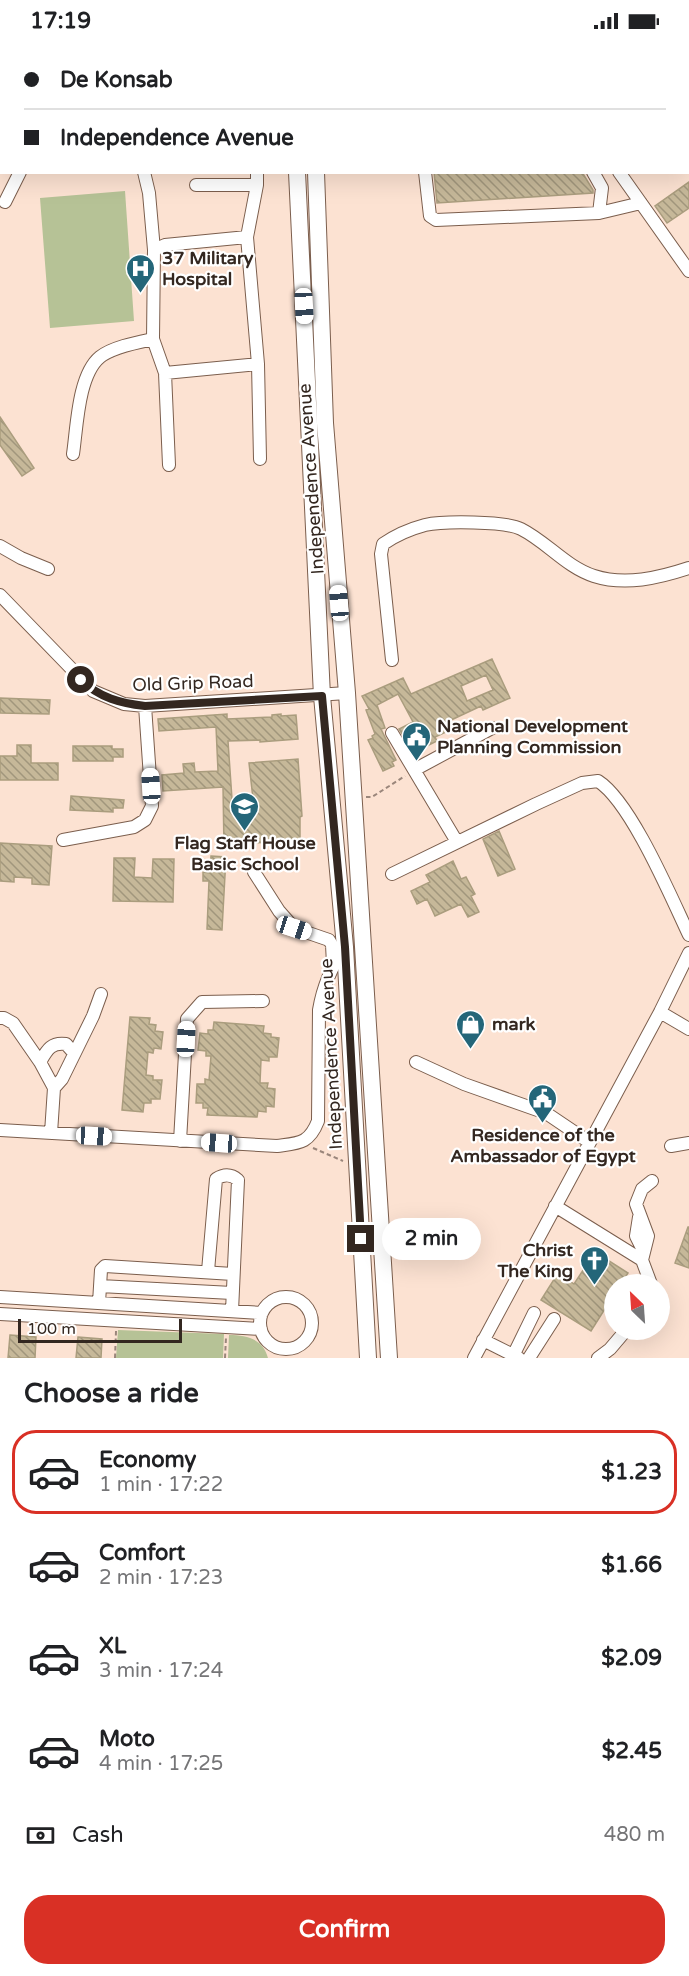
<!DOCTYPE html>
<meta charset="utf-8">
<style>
:root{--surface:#fff;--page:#f2f2f2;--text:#202124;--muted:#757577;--line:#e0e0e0;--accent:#d93025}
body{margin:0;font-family:"Varela Round",sans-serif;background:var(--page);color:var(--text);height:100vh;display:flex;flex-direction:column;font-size:22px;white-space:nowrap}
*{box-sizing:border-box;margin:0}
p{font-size:20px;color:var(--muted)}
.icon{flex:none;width:33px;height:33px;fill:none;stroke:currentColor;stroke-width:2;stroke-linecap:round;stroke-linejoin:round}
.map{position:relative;height:1316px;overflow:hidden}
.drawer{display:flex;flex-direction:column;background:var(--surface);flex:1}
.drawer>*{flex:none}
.hud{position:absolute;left:0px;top:0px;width:690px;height:132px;box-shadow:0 6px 24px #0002;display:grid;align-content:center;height:132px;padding:0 24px;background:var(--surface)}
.needle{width:39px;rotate:335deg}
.fabs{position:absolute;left:604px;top:1232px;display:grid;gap:12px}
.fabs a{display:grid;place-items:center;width:66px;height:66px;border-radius:50%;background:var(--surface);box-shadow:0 6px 24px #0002;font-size:30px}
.scale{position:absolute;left:18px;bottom:15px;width:164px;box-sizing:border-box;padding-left:6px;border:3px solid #332720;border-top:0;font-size:16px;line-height:21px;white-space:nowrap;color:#332720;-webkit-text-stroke:4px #fff;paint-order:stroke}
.end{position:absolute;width:27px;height:27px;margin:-14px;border:8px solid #332720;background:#fff;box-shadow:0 0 0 3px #fff}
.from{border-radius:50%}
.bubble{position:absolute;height:42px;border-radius:21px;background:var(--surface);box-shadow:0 6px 24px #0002;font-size:20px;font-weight:700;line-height:42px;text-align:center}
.car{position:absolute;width:18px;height:36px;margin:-18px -9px;border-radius:8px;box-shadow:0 0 4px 2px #0007;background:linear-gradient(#fff 24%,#345 0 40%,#fff 0 76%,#345 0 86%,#fff 0)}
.hud b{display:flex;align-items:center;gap:21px;height:57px;font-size:22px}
.hud b+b{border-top:2px solid var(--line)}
.hud i{width:15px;height:15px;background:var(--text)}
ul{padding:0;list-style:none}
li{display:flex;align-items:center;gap:18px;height:84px;margin:0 12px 9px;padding:0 12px;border:3px solid transparent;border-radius:24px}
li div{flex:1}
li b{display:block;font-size:22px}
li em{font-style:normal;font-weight:700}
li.on{border-color:var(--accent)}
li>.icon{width:54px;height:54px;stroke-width:1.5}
h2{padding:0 24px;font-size:27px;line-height:72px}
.pay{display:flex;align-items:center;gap:15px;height:66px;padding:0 24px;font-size:22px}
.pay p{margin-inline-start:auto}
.action{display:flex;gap:12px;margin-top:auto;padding:12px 24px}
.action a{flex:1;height:69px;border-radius:24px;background:var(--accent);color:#fff;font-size:24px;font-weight:700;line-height:69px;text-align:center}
.status{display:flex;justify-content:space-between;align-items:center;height:42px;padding:0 30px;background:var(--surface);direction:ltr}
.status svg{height:16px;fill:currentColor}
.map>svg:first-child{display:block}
.green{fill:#b6c296}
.building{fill:url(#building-back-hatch);stroke:#aa9d7e;stroke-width:1.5;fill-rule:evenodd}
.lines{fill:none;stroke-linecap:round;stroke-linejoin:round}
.minor-casing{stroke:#7b5e4d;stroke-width:14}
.highway-casing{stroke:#7b5e4d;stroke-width:18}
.path{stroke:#9a867b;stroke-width:2;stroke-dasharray:4.5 3;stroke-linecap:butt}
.minor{stroke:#fff;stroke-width:12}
.highway{stroke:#fff;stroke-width:16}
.route{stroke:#332720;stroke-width:8}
.labels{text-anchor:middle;stroke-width:4.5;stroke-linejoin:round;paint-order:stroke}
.poi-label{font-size:18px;font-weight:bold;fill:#332720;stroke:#fff;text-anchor:start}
.street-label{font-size:18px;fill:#332720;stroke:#fff}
</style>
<div class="status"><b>17:19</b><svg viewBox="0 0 49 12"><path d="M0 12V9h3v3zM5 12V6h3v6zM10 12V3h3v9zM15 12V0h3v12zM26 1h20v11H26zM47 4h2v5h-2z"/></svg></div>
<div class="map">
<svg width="689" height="1316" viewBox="0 0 689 1316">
<defs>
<pattern id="building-back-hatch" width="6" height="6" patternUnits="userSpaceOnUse" patternTransform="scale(1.5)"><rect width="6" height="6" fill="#c6b899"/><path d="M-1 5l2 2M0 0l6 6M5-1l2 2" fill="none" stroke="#a1967c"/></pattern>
</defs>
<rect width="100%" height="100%" fill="#fce2d2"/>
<path class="green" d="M125 149 134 279 50 286 40 156Z
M118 1288 224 1292 223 1316H116Z
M229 1293C247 1293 263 1297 268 1316H228Z"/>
<path class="building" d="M434 130H582L593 148V151L437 161Z
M689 140V166L667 181 655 164Z
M0 375 34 426 22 434 0 403Z
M492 617 510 656 483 668 481 664 449 679 452 687 435 695 437 699 423 706 418 695 407 700 399 687 413 680 398 652 377 663 385 686 381 687 396 718 392 720 394 724 383 729 368 698 373 696 372 694 375 692 366 668 369 667 362 654 403 636 411 652ZM486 633 493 648 467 659 461 644Z
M0 656 50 658 49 672 0 671Z
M227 672V677L272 675V673L281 672V674L296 673 298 697 260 700V698L228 699 232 757H253L249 721 298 717 302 774 300 775V800L239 801V804L224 805 223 745 163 749 162 733 184 731 183 722 194 721 195 730 218 729 216 685 159 689 158 677Z
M17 703H31V721H58V738H0V714H17Z
M73 704H112V707H123V715H113V719H73Z
M71 754 124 758 123 766H113V770L70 768Z
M499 789 515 827 498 834 483 797Z
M0 801 52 804 49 843 32 842V836L14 835V840L0 839Z
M211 814 226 815 222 888 207 887 209 839H203V830L210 831Z
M114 816H135L134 835 152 836 153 817H174L173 860 113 859Z
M453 819 461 837 466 835 475 852 471 854 479 870 468 875 461 862 435 874 427 857 417 862 411 849 430 840 426 833Z
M130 975 150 976 149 982 156 983 155 989 163 990 161 1007 154 1006 153 1011 148 1010 146 1033 153 1034V1038H162L160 1057H151V1061H144L143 1070 122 1068Z
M214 980 264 984 263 991 271 992V995L279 996 277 1015H269V1019L261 1018 260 1041H268L267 1046 275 1047 274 1065 266 1064V1070L258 1069 257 1075 207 1073 208 1066H203V1061H196L197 1042H205V1037L209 1038 211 1014H206V1009L198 1008 200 991 208 992V988H213Z
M688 1185H689V1226L675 1221Z
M595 1210 628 1231 621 1242H615V1251L591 1289 541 1258 558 1231 574 1242Z
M10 1293 36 1295 35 1316H8Z
M78 1295 102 1297 101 1316H76Z"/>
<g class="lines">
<defs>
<path id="minor" d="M252 0V2
M529 0 530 2
M683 0 684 2
M0 1 4 2
M229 2 230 0
M632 2 635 0
M688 58 689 57
M0 75 2 76
M144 130 149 151 154 208
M257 130V143L247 195 258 322 260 417
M425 130 430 174 436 178 599 171 641 161
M593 130 602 146 599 171
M619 130 689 229
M196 143H257
M5 160 20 130
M165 331 258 322
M73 412C77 385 78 333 100 315 112 305 139 300 153 297
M169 423 165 331 153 297 154 208 165 203 247 195
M0 504 21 516 48 527
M0 553 93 649 124 662 145 664 347 651
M392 618 381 512 383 502C396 493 410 487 425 483 443 479 505 479 521 487 547 500 566 525 594 534 625 544 659 536 689 526
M392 691 457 800
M414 728 492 686
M63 798 134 785 145 778 152 764 145 664
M254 830 279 869 294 886 329 898 332 903 333 922
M392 832 536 762 582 741 598 739C631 760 671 855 689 893
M660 970 689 987
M0 976H4L13 981 40 1020 54 1046
M40 1020C47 1008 51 1000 66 1002L74 1011
M416 1020 464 1042 546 1071 589 1100
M0 1088 277 1104C299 1101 309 1102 318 1079L319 968C323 944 331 925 345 905
M51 1091 54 1046 62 1037 93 974 101 952
M180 1099 187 977 202 960 263 959
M671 1104 689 1101
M555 1164 642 1218 651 1242
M639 1175 636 1194 643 1208
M642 1218 648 1194 636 1162 642 1147 652 1139
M208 1229 216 1137C224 1132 231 1132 238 1138L232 1269
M100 1244 232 1251
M0 1255 262 1271
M260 1281a26 26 0 1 1 52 0a26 26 0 1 1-52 0Z
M99 1261 101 1228 105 1224 233 1232
M0 1272 261 1287
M483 1298 519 1316
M474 1316 660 970 689 911
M512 1316 534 1271
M529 1316 554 1277
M598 1316 610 1307 627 1287"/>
<path id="highway" d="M308 0V2
M289 2V0
M297 130 322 654 345 905 368 1316
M316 130 325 381 347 651 389 1316"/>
</defs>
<use href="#minor" class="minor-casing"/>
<use href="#highway" class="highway-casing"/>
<path class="path" d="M366 755H372L405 734
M313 1106 343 1119
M115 1316 116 1289
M225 1316 226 1295"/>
<use href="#minor" class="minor"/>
<use href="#highway" class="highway"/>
</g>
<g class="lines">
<path class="route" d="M81 638C100 656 120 661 145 664L322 654 345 905 361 1197"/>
</g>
<defs>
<symbol id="hospital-pin" viewBox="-11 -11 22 30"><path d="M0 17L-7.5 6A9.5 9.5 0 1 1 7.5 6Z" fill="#246679" stroke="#fff"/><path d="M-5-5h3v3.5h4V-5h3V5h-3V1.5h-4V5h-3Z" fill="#fff"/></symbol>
<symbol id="civic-pin" viewBox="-11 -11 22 30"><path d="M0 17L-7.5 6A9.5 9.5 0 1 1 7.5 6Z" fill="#246679" stroke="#fff"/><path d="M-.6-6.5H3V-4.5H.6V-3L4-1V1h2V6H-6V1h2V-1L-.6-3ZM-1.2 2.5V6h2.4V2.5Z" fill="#fff"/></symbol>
<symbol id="school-pin" viewBox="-11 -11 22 30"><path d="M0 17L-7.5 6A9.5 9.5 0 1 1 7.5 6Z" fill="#246679" stroke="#fff"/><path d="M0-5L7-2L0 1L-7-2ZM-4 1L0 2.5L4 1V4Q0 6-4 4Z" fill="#fff"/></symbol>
<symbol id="shop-pin" viewBox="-11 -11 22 30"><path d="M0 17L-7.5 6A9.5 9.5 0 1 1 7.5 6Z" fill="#246679" stroke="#fff"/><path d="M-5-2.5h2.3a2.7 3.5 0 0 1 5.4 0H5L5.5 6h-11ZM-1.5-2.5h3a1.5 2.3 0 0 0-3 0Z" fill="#fff"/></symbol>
<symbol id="church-pin" viewBox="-11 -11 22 30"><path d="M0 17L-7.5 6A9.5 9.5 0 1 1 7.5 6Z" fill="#246679" stroke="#fff"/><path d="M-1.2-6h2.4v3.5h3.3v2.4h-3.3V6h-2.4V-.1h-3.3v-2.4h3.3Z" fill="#fff"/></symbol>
</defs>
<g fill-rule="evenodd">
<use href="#hospital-pin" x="124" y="210" width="33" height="45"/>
<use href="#civic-pin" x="400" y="678" width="33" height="45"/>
<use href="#school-pin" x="228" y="748" width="33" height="45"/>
<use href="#shop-pin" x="454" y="966" width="33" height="45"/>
<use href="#civic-pin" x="526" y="1040" width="33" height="45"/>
<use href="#church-pin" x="578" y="1202" width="33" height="45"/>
</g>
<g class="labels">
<g class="poi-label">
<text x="162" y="222">37 Military<tspan x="162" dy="21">Hospital</tspan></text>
<text x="437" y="690">National Development<tspan x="437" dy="21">Planning Commission</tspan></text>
<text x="245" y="807" text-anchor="middle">Flag Staff House<tspan x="245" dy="21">Basic School</tspan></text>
<text x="492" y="988">mark</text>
<text x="543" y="1099" text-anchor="middle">Residence of the<tspan x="543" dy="21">Ambassador of Egypt</tspan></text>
<text x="573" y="1214" text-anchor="end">Christ<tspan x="573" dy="21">The King</tspan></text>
</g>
<g class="street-label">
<text transform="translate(311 437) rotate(-94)" y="6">Independence Avenue</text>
<text transform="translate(193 641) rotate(-2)" y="6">Old Grip Road</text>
<text transform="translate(331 1012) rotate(-93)" y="6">Independence Avenue</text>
</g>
</g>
</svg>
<div class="fabs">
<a><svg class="needle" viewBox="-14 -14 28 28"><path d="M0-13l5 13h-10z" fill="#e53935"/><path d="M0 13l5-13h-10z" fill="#757577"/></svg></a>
</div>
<div class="scale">100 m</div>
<i class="end from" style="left:81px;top:638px"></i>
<i class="end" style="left:361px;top:1197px"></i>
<div class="bubble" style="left:382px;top:1176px;width:99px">2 min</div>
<i class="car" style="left:304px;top:264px;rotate:177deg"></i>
<i class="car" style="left:339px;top:561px;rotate:355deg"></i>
<i class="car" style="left:151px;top:744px;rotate:356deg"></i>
<i class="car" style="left:294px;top:886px;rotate:108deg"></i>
<i class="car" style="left:186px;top:997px;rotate:3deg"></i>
<i class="car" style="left:94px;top:1094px;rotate:93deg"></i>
<i class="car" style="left:219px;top:1101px;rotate:274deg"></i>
<div class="hud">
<b><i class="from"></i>De Konsab</b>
<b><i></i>Independence Avenue</b>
</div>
</div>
<section class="drawer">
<h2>Choose a ride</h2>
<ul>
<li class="on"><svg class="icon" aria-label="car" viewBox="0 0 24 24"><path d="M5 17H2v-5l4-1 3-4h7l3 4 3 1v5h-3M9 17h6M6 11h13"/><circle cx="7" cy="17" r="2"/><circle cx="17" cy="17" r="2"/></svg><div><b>Economy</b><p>1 min · 17:22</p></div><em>$1.23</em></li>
<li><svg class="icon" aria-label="car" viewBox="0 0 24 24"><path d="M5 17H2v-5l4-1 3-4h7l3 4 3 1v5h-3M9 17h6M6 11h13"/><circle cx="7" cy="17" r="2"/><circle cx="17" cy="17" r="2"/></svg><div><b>Comfort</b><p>2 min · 17:23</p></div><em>$1.66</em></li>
<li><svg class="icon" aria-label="car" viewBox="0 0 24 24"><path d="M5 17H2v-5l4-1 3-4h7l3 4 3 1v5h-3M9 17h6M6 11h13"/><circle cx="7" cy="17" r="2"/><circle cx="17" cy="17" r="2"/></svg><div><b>XL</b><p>3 min · 17:24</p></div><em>$2.09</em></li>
<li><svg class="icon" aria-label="car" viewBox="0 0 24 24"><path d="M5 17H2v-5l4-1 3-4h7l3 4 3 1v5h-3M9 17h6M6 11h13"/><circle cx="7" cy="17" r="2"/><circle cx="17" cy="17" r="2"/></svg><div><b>Moto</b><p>4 min · 17:25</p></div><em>$2.45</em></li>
</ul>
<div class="pay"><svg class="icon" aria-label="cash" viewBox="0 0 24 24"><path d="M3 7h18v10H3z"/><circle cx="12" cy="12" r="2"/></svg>Cash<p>480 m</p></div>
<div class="action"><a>Confirm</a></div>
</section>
